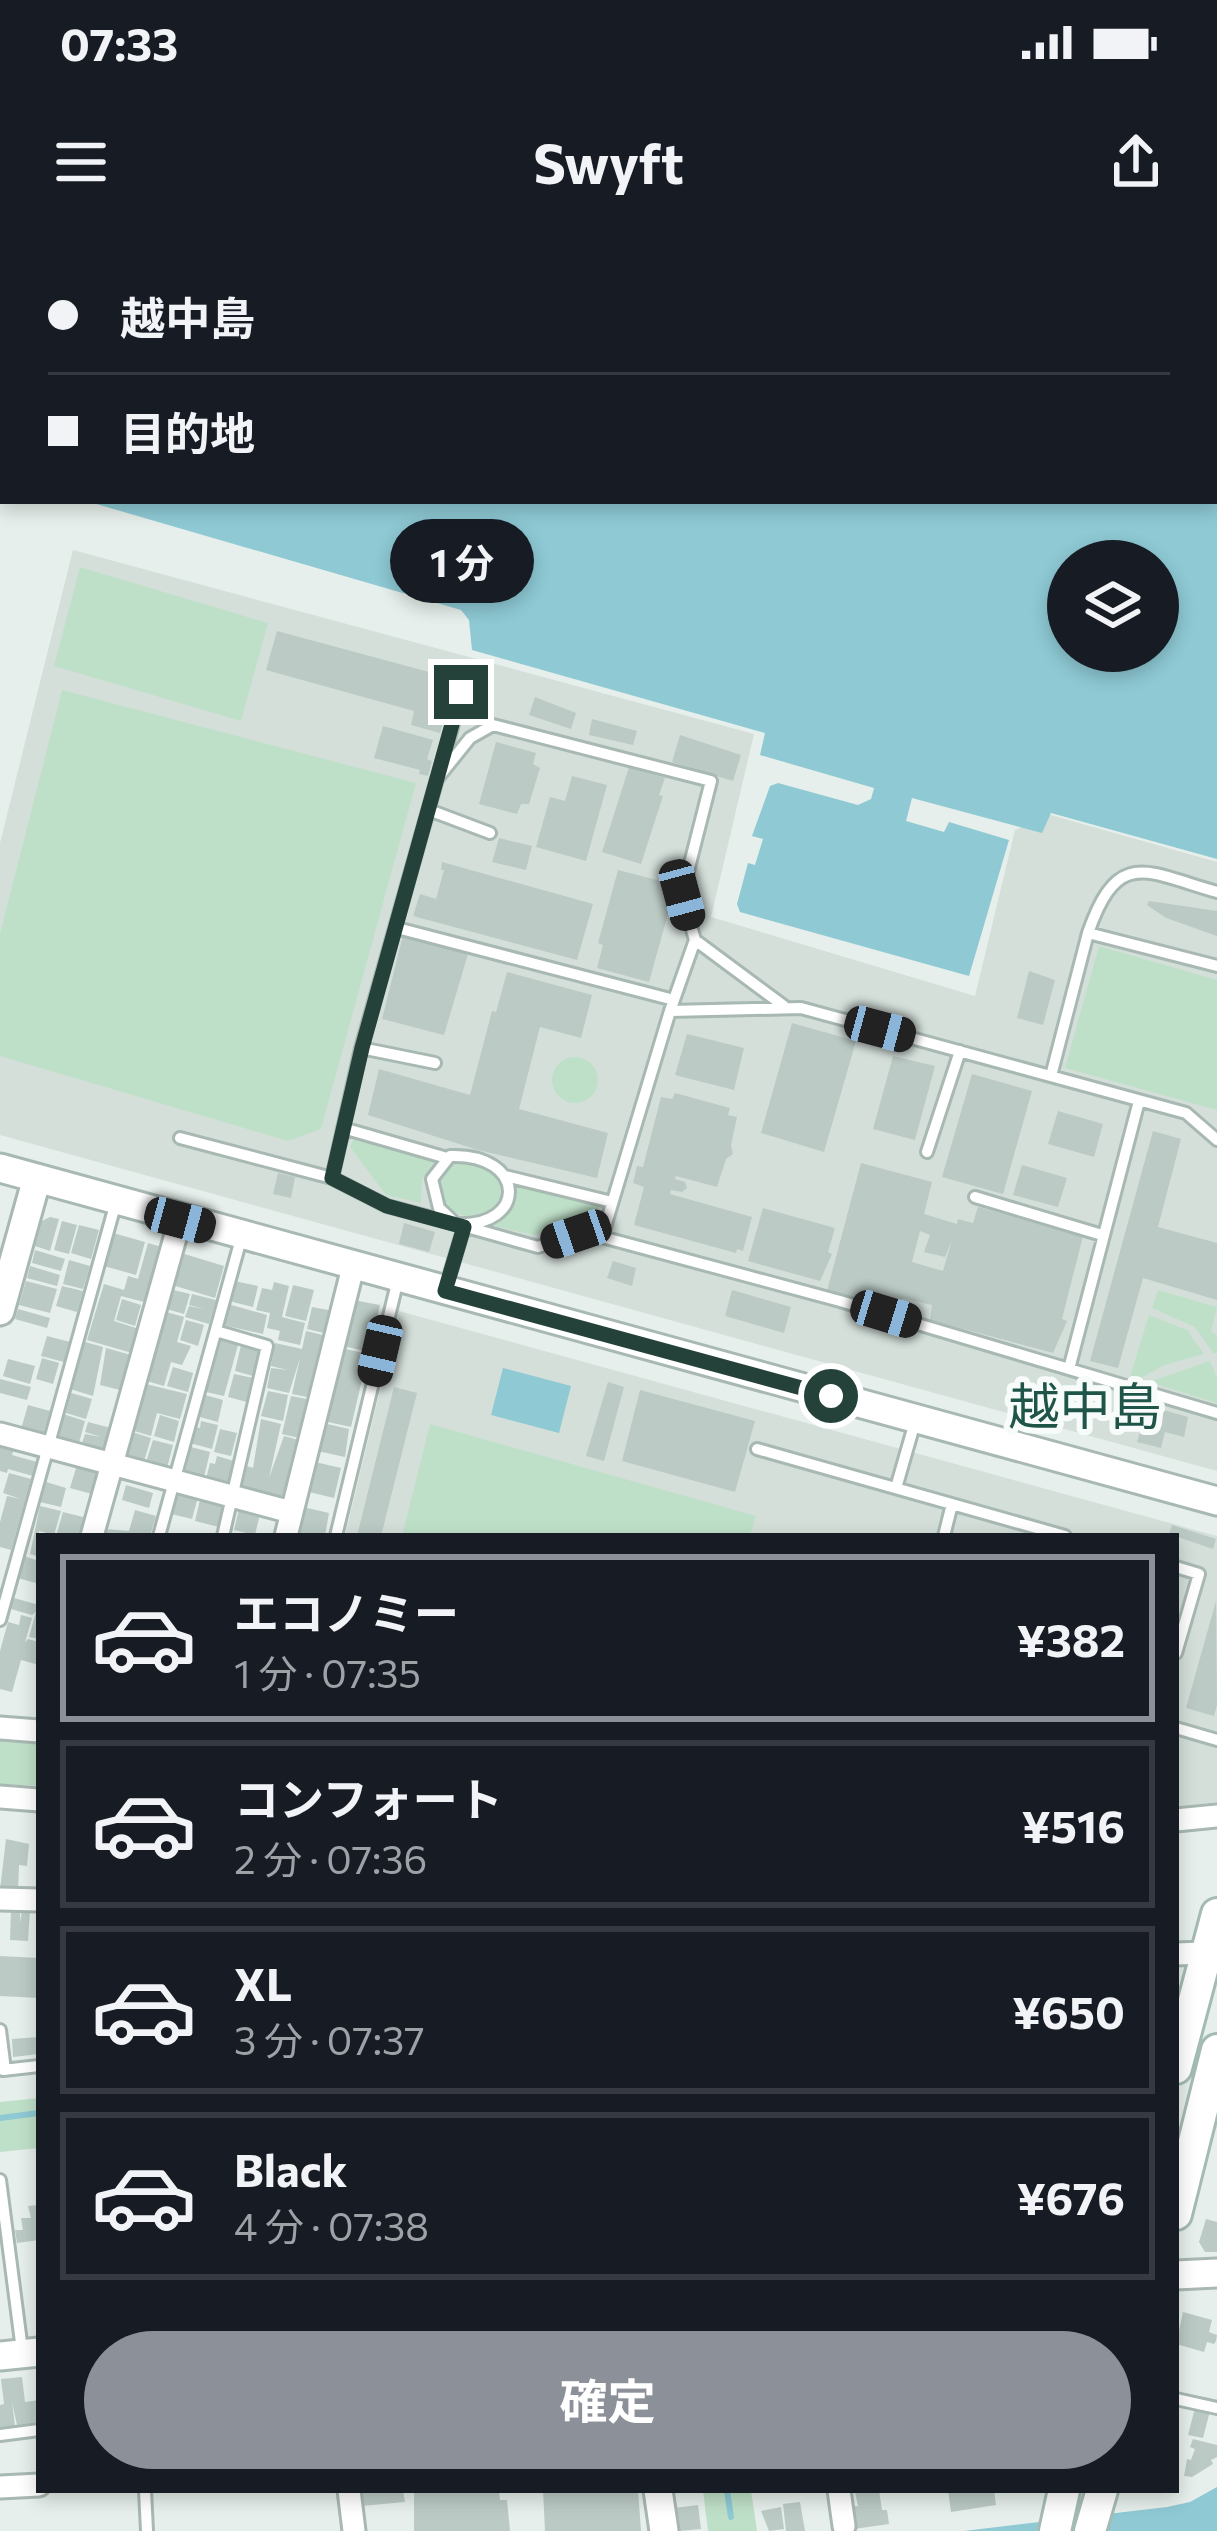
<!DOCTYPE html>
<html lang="ja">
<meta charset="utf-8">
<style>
:root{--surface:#171b24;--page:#20242c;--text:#f1f3f6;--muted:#9ea1a6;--line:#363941;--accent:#8c9099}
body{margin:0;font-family:Commissioner,"Noto Sans JP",sans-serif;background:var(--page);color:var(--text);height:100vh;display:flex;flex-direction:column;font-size:45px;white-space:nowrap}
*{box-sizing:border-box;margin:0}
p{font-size:39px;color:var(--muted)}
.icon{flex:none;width:66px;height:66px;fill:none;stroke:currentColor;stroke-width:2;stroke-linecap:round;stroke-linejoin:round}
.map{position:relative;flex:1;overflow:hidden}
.drawer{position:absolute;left:36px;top:1293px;width:1143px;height:960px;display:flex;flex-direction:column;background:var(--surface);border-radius:0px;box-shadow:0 6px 18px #0003}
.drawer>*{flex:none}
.top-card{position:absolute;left:0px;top:0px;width:1218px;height:264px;box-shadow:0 6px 18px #0003;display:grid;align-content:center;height:264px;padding:0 48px;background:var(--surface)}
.controls{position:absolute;left:1047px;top:300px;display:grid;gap:24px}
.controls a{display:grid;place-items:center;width:132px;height:132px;border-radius:50%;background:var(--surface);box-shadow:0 6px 18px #0003;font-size:60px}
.end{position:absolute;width:54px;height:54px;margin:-27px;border:15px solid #24423a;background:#fff;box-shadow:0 0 0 6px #fff}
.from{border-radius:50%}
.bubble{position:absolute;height:84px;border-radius:42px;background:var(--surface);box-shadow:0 6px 18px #0003;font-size:39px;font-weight:700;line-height:84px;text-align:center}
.car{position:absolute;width:36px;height:72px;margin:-36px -18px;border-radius:15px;box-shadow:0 0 9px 3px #0007;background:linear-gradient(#222 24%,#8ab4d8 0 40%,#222 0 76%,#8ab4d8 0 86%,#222 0)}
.top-card b{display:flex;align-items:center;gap:42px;height:114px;font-size:45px}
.top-card b+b{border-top:3px solid var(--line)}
.top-card i{width:30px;height:30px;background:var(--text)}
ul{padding:21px 0 0;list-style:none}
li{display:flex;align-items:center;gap:36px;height:168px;margin:0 24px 18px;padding:0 24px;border:6px solid var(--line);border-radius:0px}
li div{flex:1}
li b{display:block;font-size:45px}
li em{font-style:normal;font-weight:700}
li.selected{border-color:var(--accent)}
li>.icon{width:108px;height:108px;stroke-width:1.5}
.cta{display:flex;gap:24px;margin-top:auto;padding:24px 48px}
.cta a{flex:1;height:138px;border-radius:72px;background:var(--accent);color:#fff;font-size:48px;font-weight:700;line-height:138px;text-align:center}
.status{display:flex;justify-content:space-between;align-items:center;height:84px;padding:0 60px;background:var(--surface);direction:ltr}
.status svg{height:33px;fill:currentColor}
header{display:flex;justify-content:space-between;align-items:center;height:156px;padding:0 48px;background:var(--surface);font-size:54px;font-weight:700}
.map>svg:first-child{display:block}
.built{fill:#d4dfda}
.green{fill:#bfe0c8}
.water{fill:#8ec9d4;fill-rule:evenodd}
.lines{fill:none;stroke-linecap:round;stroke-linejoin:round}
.stream{stroke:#8ec9d4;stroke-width:6}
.building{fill:#bbcac4;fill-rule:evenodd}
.service-casing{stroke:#a8b8b2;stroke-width:16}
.minor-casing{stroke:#a8b8b2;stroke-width:27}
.tertiary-casing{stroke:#a8b8b2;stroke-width:33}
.secondary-casing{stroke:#a4bbb3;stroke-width:36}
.service{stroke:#fff;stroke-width:10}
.minor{stroke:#fff;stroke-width:21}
.tertiary{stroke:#fff;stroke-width:27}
.secondary{stroke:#fff;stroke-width:30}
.route{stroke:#24423a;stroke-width:15}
.labels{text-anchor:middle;stroke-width:12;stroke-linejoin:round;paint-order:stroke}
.quarter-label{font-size:51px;fill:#1f5548;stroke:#f7fbf9}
</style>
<div class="status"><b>07:33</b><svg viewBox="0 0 49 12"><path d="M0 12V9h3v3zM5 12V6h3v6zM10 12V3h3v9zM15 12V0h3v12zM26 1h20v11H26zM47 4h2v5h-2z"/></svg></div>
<header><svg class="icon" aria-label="menu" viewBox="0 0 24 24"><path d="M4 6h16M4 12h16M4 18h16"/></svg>Swyft<svg class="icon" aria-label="share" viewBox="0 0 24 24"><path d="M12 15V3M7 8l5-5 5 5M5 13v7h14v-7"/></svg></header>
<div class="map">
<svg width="1217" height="2291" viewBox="0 0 1217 2291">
<rect width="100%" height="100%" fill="#e6efeb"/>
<path class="built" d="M73 310 754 494 711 677 975 756 1015 590 1051 575 1217 622V1231L0 895V603Z
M399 1071 1217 1296V1562L1176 1567V1296H345Z"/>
<path class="green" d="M80 327 268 383 241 481 54 426Z
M62 450 416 543 321 889 288 901 0 816V694Z
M1099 706 1217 740V870L1065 828Z
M552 840a23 23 0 1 1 46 0a23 23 0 1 1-46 0Z
M354 899H365L436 919 422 940 421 963 386 955 350 907Z
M463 922 482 926 500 942V958C486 984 458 981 441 960L440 934 454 924Z
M513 941 600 965 593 976 584 980 534 995 494 986 511 968Z
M1158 1050 1217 1067 1211 1092 1217 1095V1113H1213L1195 1087 1152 1068Z
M1149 1075 1187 1090 1204 1114 1165 1125 1137 1140 1130 1137Z
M1210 1121 1217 1138V1163L1149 1142Z
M430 1184 756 1276 750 1296H402Z
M0 1497 39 1501V1546L0 1544Z
M39 1858V1908L0 1912V1862Z
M703 2250H751L757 2291H708Z"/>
<path class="water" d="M0 0H1217V619L1051 573 1042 593 912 558 906 581 944 592 949 582 1009 600 969 736 740 672 737 664 748 623 755 625 763 599 752 596 770 546 778 543 858 565 871 559 874 548 760 515 765 493 472 410 469 380 461 370 86 261H1215V3H3V237ZM1068 321H1158V411H1068Z
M503 1128 571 1146 559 1193 491 1175Z
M1217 2247V2291H964L1167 2267 1190 2262Z"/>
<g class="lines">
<path class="stream" d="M0 1878 39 1873
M727 2250 731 2277"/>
</g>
<path class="building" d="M277 391 455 439 440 493 411 485 414 471 266 430Z
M535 457 576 473 571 489 529 475Z
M592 479 637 491 633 505 589 495Z
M383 486 433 500 427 519 432 521 428 536 419 534 420 530 374 518Z
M680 495 741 515 733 541 672 522Z
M496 502 536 513 533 524 540 528 529 564H521L517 574 479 564Z
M629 527 665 538 659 555 663 556 641 624 602 612Z
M572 536 607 545 586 621 536 607 550 557 565 561Z
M499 598 532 606 526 630 492 622Z
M442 622 593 664 577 720 413 676 420 654 436 659 444 630H441Z
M618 630 676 645 649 742 597 728 603 705 598 703Z
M1149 661 1217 671V696L1166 678 1147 665Z
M403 695 468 714 444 795 382 779Z
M1029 731 1055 740 1043 785 1017 778Z
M507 732 592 755 581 798 540 787 519 869 608 893 597 938 478 910 368 875 379 829 470 855 492 771 496 772Z
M792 783 856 801 824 912 761 893Z
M687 794 744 808 734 850 675 835Z
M893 816 935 826 915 900 873 889Z
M972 834 1032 851 1003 954 942 937Z
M675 853 730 868 728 875 737 877 731 905 733 914 726 919 717 947 676 936 675 939 685 942 687 948 682 952 671 950 670 954 752 977 743 1011 737 1009 736 1013 634 985 644 947 633 943 637 926 643 927 661 857 672 859Z
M1058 871 1103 884 1094 917 1048 904Z
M1153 891 1181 899 1158 987 1217 1003V1060L1143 1038 1118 1128 1090 1121Z
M861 923 932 942 924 974 957 984 958 979 973 983 978 967 1083 996 1062 1079 1067 1081 1053 1113 930 1080 932 1065 902 1058 899 1070 827 1051ZM920 991 930 995 924 1012 945 1017 952 1000 943 1031 912 1022Z
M1022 925 1067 938 1058 967 1013 955Z
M278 933 295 937 291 958 273 954Z
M763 968 835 988 828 1012 832 1014 820 1041 748 1021Z
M50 977 59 979 50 1011 35 1006 42 981Z
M62 981 77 985 69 1014 54 1010Z
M404 983 435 992 429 1012 399 1004Z
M79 985 99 990 91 1019 71 1013Z
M113 993 145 1002 136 1035 104 1026Z
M148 1003 162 1007 144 1062 121 1056 114 1081 139 1089 132 1113 87 1100 104 1044 124 1050 128 1036 138 1039Z
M35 1010 65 1019 61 1031 32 1023Z
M178 1012 224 1026 215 1058 169 1044Z
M69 1020 90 1026 83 1049 63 1044Z
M613 1021 636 1028 632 1046 607 1038Z
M30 1026 60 1035 57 1046 27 1038Z
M26 1041 57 1049 50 1073 19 1065Z
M234 1041 258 1046 253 1067 229 1061Z
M274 1042 289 1046 282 1077 305 1083 300 1105 278 1100 280 1091 267 1088 270 1073 256 1070 262 1048 272 1050Z
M293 1045 314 1050 306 1081 285 1076Z
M62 1046 83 1051 77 1072 56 1066Z
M169 1049 190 1054 184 1074 163 1068Z
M732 1050 791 1067 784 1093 725 1076Z
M192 1054 216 1060 209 1084 185 1077 189 1066 204 1069 189 1065Z
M122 1059 141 1065 135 1086 116 1080Z
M353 1060 380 1065 369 1112 343 1106Z
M228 1064 267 1075 263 1094 223 1085Z
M312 1067 334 1071 328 1094 307 1089Z
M18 1069 50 1078 47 1088 15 1079Z
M163 1071 184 1077 177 1102 191 1106 182 1125 171 1122 164 1146 143 1140Z
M186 1080 204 1085 198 1106 180 1100Z
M306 1091 327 1096 312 1158 292 1154 300 1118 289 1153 267 1148 271 1128 288 1130 271 1126 275 1103 302 1109Z
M47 1096 70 1102 64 1122 41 1116Z
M219 1100 238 1105 224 1156 206 1152Z
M85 1102 103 1107 93 1156 70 1149Z
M241 1105 259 1109 253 1136 235 1131Z
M106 1108 131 1115 120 1150 100 1145Z
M341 1108 368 1114 351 1187 319 1180Z
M42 1118 59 1123 53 1144 36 1139Z
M8 1119 35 1126 30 1144 3 1136Z
M173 1127 193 1133 188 1152 167 1146Z
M234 1134 253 1138 247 1162 228 1157Z
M0 1139 31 1147 27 1160 0 1153Z
M608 1142 624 1147 604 1221 586 1216Z
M146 1144 187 1154 180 1179 157 1173 151 1196 131 1190Z
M394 1147 417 1153 381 1296H357Z
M640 1150 755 1181 735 1252 622 1221Z
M268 1151 288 1155 283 1181 261 1176Z
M71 1153 92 1159 86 1179 66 1173Z
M205 1155 223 1160 218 1182 200 1177Z
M291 1156 312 1160 303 1199 282 1194Z
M28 1165 50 1171 43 1195 21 1189Z
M1160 1169 1188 1177 1184 1197 1165 1192 1161 1208 1137 1202 1147 1170 1159 1173Z
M63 1174 85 1181 79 1203 57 1196Z
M160 1175 179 1181 174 1202 154 1196Z
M261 1179 281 1184 269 1238 284 1196 302 1201 285 1259 242 1249 247 1226 253 1228Z
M201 1181 218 1185 212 1209 190 1203 195 1187 200 1188Z
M88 1182 111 1188 105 1212 81 1206 85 1194 101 1197 85 1192Z
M323 1183 349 1189 345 1217 313 1210Z
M220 1189 237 1193 231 1216 214 1212Z
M129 1191 151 1198 144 1221 122 1215Z
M153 1200 173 1205 167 1228 146 1222Z
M0 1203 15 1207 12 1215 37 1222 33 1236 8 1229 7 1233 0 1231Z
M191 1207 210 1212 204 1237 185 1232Z
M217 1216 234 1221 229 1245 206 1239 210 1223 215 1224Z
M315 1222 341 1228 334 1258 305 1251Z
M77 1225 99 1231 92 1254 70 1248Z
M9 1233 31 1239 11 1310 0 1307V1282L7 1256 21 1259 3 1253Z
M46 1242 66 1248 61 1267 40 1262Z
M126 1245 153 1253 149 1268 122 1260Z
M176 1251 198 1257 192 1279 171 1274Z
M200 1260 224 1266 219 1287 195 1281Z
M40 1266 61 1271 54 1295 39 1291V1317L30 1314Z
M303 1267 329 1273 325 1296 292 1295Z
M239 1269 260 1274 255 1295 234 1290Z
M135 1270 156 1276 150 1296H103L105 1289 129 1291Z
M63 1272 87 1278 78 1296H56Z
M1172 1285 1216 1299 1213 1309 1169 1294Z
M24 1316 39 1321V1344L18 1338Z
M14 1358 39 1365V1399L29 1397 36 1372 32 1375 11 1369Z
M1216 1361 1217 1465 1214 1476 1186 1468Z
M21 1375 32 1378 25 1402 28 1399 39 1402V1425L21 1420 12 1452 0 1449V1411L8 1382 19 1385Z
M6 1599 29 1604 27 1626 19 1625 18 1651 0 1650Z
M11 1669 20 1670V1683L22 1670H30L28 1701 10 1700Z
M0 1716 39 1718V1758L0 1756Z
M39 1797V1814L13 1817 12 1799Z
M39 1965V2000L17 2003 15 1990H23L21 1978H31L28 1966Z
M1206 1979 1217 1982V2012H1205L1199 2002Z
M1183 2072 1212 2080 1209 2092 1217 2095 1216 2101 1214 2104 1207 2102 1204 2112 1176 2104Z
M22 2137 25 2162 39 2160V2182L17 2185 12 2162 15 2186 0 2187V2165L4 2164 1 2139Z
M1195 2168 1210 2171 1203 2198 1188 2195Z
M1193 2199 1217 2205V2217L1211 2220 1213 2224 1192 2237 1184 2236 1187 2219 1191 2220 1195 2209 1190 2207Z
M359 2250H403L405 2262 361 2266Z
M414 2250H499L500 2260H507L510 2291H414Z
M543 2250H638L641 2291H545Z
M870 2250H879L882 2270H887L889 2284 854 2289 850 2267 858 2266 855 2252Z
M948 2250H994L996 2265 951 2272Z
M800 2262 805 2291H786L783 2264Z
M698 2265 701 2289 679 2291 674 2268Z
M781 2267 784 2289 769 2291 761 2271Z"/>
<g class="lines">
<defs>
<path id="service" d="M440 530 462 452
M429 570 490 593
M397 688 674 760
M1088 693C1118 607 1146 632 1217 652
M695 700 784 766
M361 808 435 823
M1051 836 1088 693 1217 726
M343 888 447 918
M180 898 332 938
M1217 900 1186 873 801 768 670 771 602 997 840 1061 1217 1173
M927 912 960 811
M505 936 612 962
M975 957 1102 995
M602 997 576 994 538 1007 456 984C528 988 527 913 450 916L432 939 439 968 456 984 387 966 332 938 361 808 437 539 470 498 493 485 711 541 682 655 695 700 670 771
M446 1047 464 987
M216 1091 267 1106 223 1296
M1069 1129 1139 861
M757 1209 1065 1296
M896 1248 915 1182
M159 1296 241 999
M336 1296 398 1039
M944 1296 952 1264
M1176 1327 1199 1334 1176 1413
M0 1380 116 962
M1176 1488 1217 1500
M0 1790 5 1830
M3 1830 39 1826
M0 1940 22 2110
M1176 2159 1217 2168
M0 2195 39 2190
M145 2250 147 2291"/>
<path id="minor" d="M0 1194 291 1272
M92 1296 180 980
M286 1296 353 1027
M0 1488 39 1491
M0 1557 39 1560
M1176 1580 1217 1576
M0 1659 39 1660
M1176 1714 1205 1713
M0 2247 39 2245
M349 2250 354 2291
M839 2250 844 2286"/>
<path id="tertiary" d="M0 928 1217 1261
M0 1071 37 938
M1176 2035 1217 2033
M0 2116 39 2112
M658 2250 664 2291"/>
<path id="secondary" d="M1176 1828 1217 1674
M1176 1974 1217 1810
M1055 2291 1064 2250
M1090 2291 1102 2250"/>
</defs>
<use href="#service" class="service-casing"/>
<use href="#minor" class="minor-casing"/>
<use href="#tertiary" class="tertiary-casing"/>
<use href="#secondary" class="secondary-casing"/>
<use href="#service" class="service"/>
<use href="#minor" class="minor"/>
<use href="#tertiary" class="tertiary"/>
<use href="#secondary" class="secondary"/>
</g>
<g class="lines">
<path class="route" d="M461 452 362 808 332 938 387 966 464 987 445 1051 831 1156"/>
</g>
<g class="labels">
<g class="quarter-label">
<text x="1085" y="1185">越中島</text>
</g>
</g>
</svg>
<div class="controls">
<a><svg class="icon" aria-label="layers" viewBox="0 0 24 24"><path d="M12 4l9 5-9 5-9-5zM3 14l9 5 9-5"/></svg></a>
</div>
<i class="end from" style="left:831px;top:1156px"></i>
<i class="end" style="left:461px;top:452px"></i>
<div class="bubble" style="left:390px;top:279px;width:144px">1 分</div>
<i class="car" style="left:682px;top:655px;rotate:165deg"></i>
<i class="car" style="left:880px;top:789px;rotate:105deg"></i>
<i class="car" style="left:180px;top:980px;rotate:105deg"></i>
<i class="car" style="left:576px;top:994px;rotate:251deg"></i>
<i class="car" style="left:886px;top:1074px;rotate:107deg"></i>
<i class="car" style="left:380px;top:1111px;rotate:193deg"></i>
<div class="top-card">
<b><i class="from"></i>越中島</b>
<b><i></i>目的地</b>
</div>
<section class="drawer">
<ul>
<li class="selected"><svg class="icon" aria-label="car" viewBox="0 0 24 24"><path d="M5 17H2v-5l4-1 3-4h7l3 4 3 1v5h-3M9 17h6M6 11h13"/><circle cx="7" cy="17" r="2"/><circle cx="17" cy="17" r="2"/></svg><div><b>エコノミー</b><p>1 分 · 07:35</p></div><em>¥382</em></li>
<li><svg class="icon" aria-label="car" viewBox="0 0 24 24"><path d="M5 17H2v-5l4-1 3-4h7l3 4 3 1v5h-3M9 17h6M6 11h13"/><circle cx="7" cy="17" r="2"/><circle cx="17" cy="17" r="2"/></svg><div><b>コンフォート</b><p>2 分 · 07:36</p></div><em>¥516</em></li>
<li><svg class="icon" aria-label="car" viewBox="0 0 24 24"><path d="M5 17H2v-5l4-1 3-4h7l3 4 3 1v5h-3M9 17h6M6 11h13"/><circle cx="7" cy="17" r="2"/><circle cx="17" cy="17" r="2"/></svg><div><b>XL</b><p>3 分 · 07:37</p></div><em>¥650</em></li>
<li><svg class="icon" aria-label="car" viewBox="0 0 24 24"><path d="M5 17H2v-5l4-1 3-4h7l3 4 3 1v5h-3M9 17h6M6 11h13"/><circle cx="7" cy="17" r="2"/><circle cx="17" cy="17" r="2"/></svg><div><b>Black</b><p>4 分 · 07:38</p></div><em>¥676</em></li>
</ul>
<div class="cta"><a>確定</a></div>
</section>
</div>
